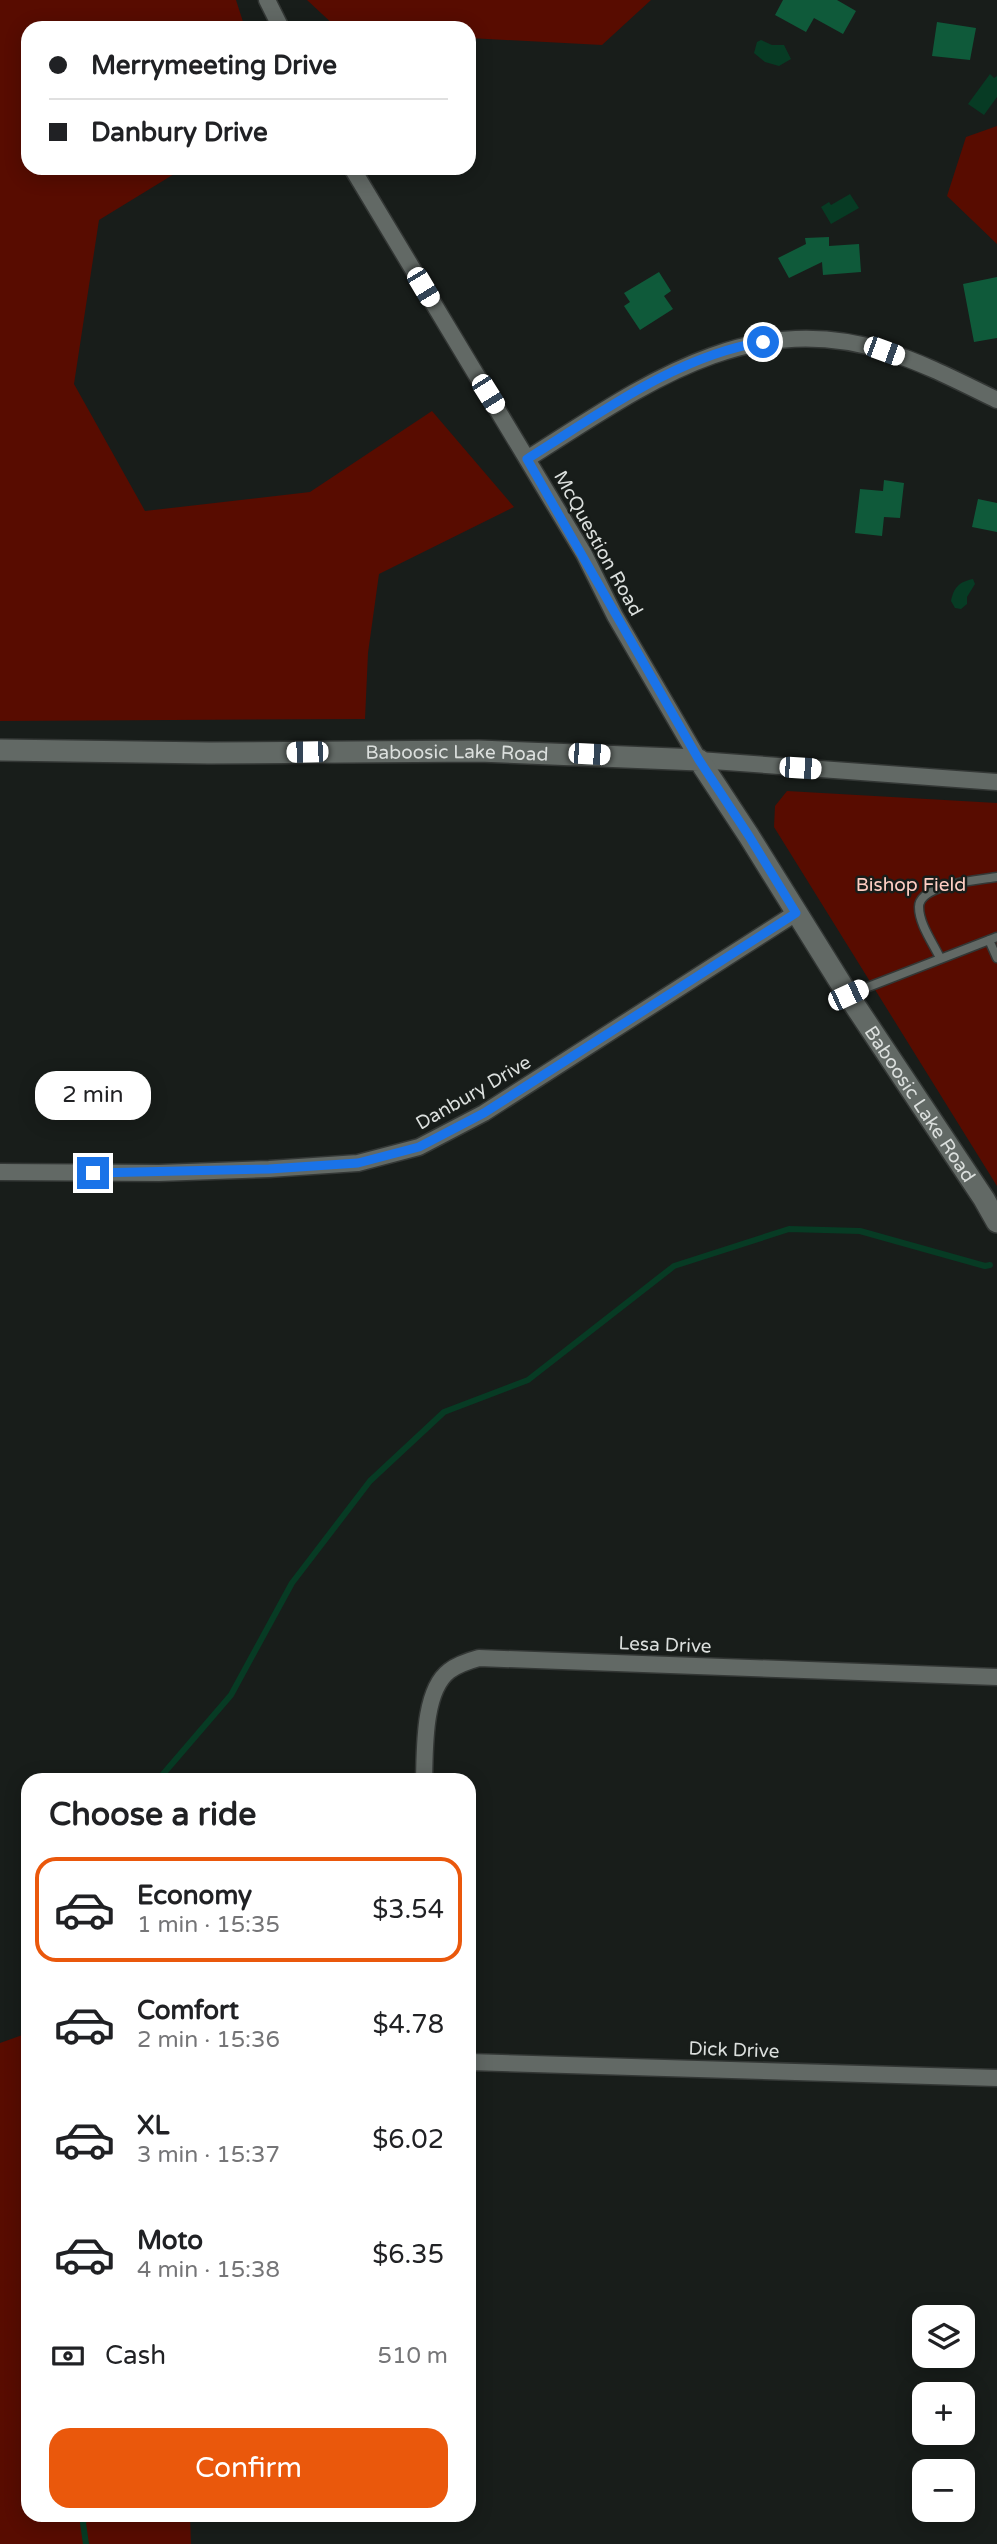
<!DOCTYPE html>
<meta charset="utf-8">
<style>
:root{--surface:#fff;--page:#f6f6f6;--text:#202124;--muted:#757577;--line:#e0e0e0;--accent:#ea580c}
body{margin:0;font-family:"Varela Round",sans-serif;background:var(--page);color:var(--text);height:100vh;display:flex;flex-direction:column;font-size:26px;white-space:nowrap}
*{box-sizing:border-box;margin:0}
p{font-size:23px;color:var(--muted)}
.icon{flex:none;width:38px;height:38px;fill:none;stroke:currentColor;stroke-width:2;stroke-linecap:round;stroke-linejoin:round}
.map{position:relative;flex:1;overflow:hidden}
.sheet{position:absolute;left:21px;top:1773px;width:455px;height:749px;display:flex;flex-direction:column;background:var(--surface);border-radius:21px;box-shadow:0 4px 18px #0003}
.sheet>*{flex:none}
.guide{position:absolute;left:21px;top:21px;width:455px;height:154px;border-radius:21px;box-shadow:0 4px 18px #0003;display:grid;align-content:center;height:154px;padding:0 28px;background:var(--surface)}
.fabs{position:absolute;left:912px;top:2305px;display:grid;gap:14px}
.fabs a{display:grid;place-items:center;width:63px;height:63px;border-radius:14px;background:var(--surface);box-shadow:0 4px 18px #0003;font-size:35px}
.end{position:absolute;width:32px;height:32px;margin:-16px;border:9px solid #1a73e8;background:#fff;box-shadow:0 0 0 4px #fff}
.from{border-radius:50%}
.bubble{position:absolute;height:49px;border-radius:21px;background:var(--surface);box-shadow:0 4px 18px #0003;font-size:23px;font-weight:600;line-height:49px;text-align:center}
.car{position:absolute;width:21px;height:42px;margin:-21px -10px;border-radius:9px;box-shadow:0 0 5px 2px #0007;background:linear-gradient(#fff 24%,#345 0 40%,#fff 0 76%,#345 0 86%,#fff 0)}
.guide b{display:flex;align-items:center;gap:24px;height:66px;font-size:26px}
.guide b+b{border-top:2px solid var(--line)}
.guide i{width:18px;height:18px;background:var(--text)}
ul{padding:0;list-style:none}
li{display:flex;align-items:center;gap:21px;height:105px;margin:0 14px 10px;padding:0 14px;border:4px solid transparent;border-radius:21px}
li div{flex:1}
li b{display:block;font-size:26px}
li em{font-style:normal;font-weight:600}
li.current{border-color:var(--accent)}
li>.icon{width:63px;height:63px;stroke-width:1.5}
h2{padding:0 28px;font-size:32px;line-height:84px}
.pay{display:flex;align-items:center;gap:18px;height:77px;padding:0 28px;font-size:26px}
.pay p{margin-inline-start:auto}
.button{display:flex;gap:14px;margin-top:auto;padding:14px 28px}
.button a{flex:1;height:80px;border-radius:21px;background:var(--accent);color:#fff;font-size:28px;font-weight:600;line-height:80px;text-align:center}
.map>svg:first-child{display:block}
.green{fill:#580c00}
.water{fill:#073b24}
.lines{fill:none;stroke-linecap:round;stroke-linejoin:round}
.stream{stroke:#073b24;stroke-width:6}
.building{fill:#0f5a3a}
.lane-casing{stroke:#333735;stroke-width:11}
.street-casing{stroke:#333735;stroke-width:19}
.secondary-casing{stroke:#333735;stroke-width:24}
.lane{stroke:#626965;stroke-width:8}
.street{stroke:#626965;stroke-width:16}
.secondary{stroke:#626965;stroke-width:21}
.route{stroke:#1a73e8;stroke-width:9}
.labels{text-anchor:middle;stroke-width:5;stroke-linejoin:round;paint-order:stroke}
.street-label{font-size:19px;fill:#dbdfdd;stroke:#181d1a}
.park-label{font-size:19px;fill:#fecec3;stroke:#181d1a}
</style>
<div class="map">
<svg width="997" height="2544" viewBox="0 0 997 2544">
<rect width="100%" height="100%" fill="#181d1a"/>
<path class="green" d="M0 0H236L245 28H28V168H184L99 220 74 384 145 511 310 492 432 411 514 507 379 574 368 653 365 719 0 721Z
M307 0H651L602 45 469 38V28L336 27Z
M997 126V244L947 196 966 137Z
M787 791 997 803V1186L774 827 775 806Z
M28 2033V2515H190L191 2544H0V2043Z"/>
<path class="water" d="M761 40 772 45H784L791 59 779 66 765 62 754 53 757 42Z
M990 74 994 78 997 76V97L984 115 968 104Z
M850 194 859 208 831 224 821 207 829 202 831 205Z
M973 579 975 584 967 597V604L961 609 955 608 951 601C954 587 959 582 973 579Z"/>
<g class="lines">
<path class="stream" d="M158 1780 231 1695 292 1583 370 1481 444 1412 528 1380 674 1266 789 1229 860 1231 985 1266 990 1265
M86 2515 83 2523 86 2544"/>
</g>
<path class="building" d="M783 0H837L856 11 843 34 814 18 806 32 775 15Z
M937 22 976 28 970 60 932 56Z
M829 237V246L859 244 861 272 823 275 822 262 789 278 778 258 806 244 805 238Z
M659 272 671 291 664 296 673 309 640 330 624 306 630 302 624 293Z
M997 277V338L974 342 963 284Z
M884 480 904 483 900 518 884 517 882 536 855 533 860 489 883 491Z
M978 499 997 503V532L972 527Z"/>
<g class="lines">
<defs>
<path id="lane" d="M989 940 997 958
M940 958C933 943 919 924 919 907 919 884 979 880 997 877
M850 994 997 937"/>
<path id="street" d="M267 0 281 28
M352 168 584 554 615 616 699 760 997 782
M527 459C640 388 745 307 885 351 924 363 960 382 997 400
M0 1172 159 1173 269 1169 358 1163 419 1147 484 1113 796 913
M424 1780C425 1750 423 1691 449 1671 458 1664 468 1661 479 1658L997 1677
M469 2062 997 2078"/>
<g id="secondary">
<path id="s1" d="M0 750 209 753 479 751 699 760 749 836 848 995 984 1199 997 1222"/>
</g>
</defs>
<use href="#lane" class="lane-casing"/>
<use href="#street" class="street-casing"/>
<use href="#secondary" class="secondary-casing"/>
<use href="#lane" class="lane"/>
<use href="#street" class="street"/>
<use href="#secondary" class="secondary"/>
</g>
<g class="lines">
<path class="route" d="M93 1173 269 1169 358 1163 419 1147 484 1113 796 913 749 836 699 760 527 459C599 414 678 355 763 342"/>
</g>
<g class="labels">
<g class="street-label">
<text transform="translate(599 543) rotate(61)" y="7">McQuestion Road</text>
<text dy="7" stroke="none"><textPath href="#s1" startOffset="457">Baboosic Lake Road</textPath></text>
<text transform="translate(473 1092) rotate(-30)" y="7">Danbury Drive</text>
<text dy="7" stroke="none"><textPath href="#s1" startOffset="1108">Baboosic Lake Road</textPath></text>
<text transform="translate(665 1644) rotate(2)" y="7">Lesa Drive</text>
<text transform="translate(734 2049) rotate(2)" y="7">Dick Drive</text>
</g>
<g class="park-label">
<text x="911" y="891">Bishop Field</text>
</g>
</g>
</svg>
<div class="fabs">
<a><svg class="icon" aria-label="layers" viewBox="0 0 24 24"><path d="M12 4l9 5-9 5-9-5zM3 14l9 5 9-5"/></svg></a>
<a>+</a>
<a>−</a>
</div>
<i class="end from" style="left:763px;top:342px"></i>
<i class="end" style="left:93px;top:1173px"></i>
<div class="bubble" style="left:35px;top:1071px;width:116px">2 min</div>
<i class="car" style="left:423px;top:287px;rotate:149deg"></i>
<i class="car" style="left:884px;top:351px;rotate:110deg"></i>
<i class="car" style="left:488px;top:394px;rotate:148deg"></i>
<i class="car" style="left:307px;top:752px;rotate:269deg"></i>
<i class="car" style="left:589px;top:754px;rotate:93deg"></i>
<i class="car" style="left:800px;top:768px;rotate:94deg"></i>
<i class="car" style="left:848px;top:995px;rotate:65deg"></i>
<div class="guide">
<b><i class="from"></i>Merrymeeting Drive</b>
<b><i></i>Danbury Drive</b>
</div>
<section class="sheet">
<h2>Choose a ride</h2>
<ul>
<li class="current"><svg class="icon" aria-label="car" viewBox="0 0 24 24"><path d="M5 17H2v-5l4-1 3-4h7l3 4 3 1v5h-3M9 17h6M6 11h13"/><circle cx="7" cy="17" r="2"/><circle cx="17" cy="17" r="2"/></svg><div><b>Economy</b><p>1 min · 15:35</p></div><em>$3.54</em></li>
<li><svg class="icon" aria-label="car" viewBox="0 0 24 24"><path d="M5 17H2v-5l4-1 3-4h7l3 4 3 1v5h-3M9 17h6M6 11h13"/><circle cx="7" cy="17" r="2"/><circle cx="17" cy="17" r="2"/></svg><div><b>Comfort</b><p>2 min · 15:36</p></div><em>$4.78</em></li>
<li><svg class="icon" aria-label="car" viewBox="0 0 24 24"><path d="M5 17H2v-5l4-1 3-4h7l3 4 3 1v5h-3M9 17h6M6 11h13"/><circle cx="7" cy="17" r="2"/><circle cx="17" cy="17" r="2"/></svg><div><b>XL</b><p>3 min · 15:37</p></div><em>$6.02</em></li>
<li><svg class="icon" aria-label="car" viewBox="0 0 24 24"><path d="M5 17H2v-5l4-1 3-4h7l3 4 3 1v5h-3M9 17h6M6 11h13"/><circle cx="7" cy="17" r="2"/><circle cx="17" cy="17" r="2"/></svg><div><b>Moto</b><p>4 min · 15:38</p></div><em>$6.35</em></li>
</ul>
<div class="pay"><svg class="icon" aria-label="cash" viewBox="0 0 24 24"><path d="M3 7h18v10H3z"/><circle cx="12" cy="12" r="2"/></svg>Cash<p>510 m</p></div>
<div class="button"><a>Confirm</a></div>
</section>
</div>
